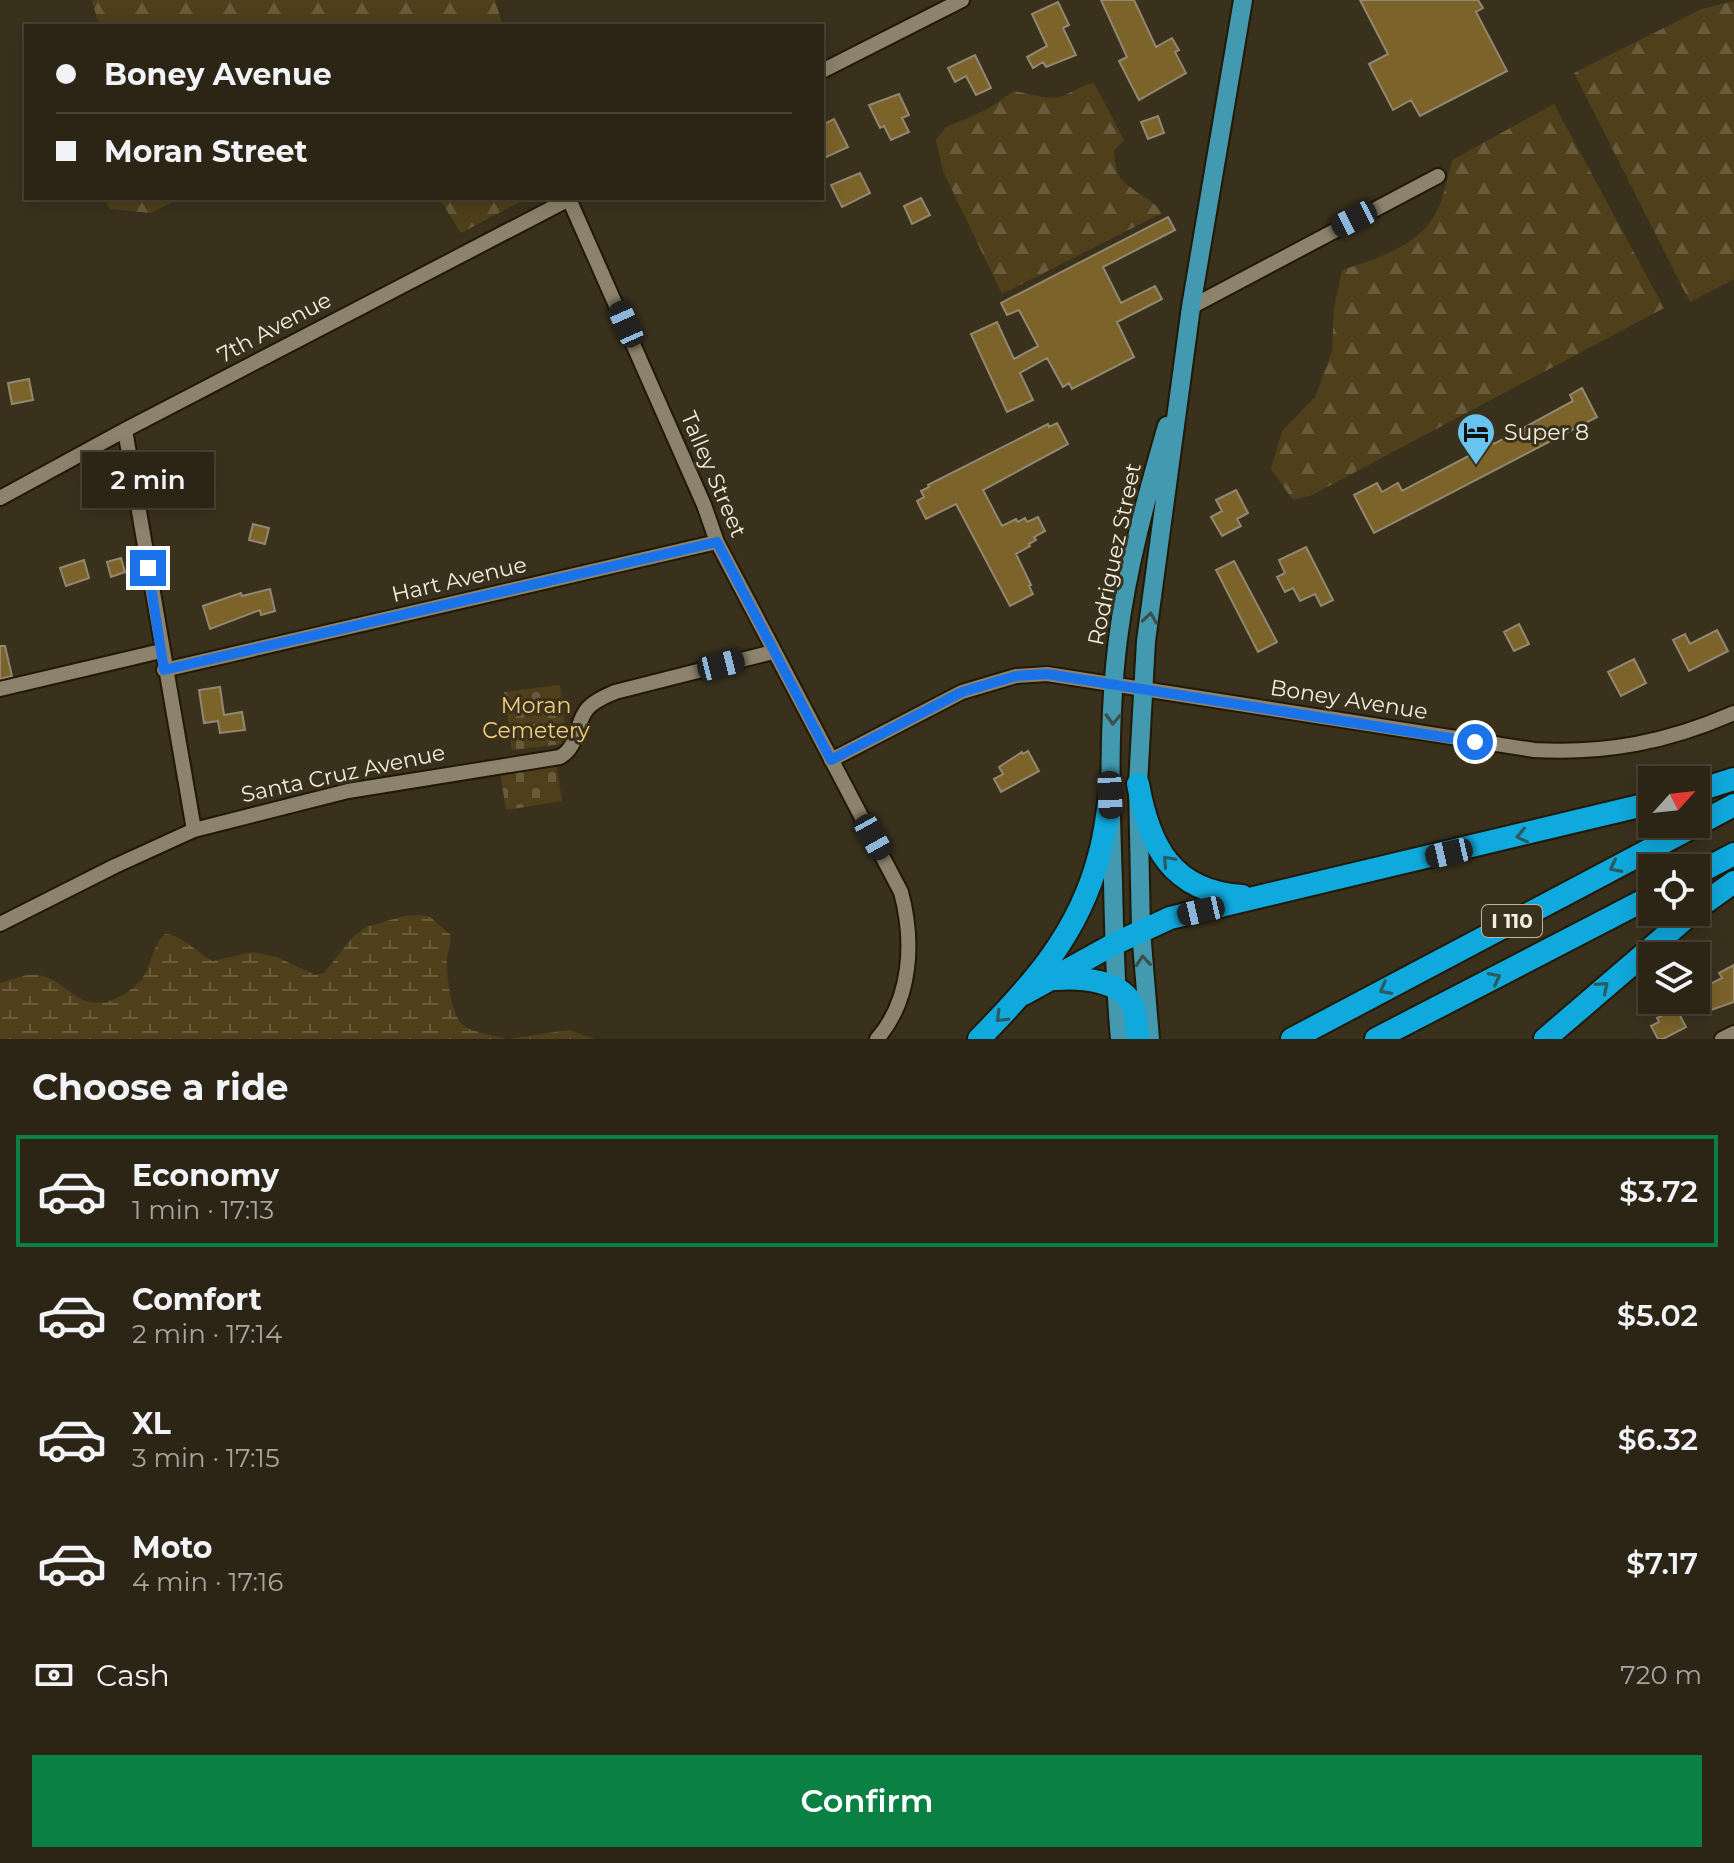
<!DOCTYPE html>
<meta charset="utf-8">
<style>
:root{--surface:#2c2516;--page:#342d1f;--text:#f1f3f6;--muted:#a6a5a1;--line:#484235;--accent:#0b8043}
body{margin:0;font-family:Montserrat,sans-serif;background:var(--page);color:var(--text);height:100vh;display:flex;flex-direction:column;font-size:30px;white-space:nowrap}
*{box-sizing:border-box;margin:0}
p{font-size:26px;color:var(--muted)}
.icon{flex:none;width:44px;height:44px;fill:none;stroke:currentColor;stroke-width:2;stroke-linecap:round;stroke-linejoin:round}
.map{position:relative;height:1039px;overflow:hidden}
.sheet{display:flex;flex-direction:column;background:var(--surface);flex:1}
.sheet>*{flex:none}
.guide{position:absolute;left:24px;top:24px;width:800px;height:176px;border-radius:0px;box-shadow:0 4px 20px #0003,0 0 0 2px var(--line);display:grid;align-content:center;height:176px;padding:0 32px;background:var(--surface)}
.needle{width:52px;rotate:63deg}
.fabs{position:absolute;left:1638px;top:766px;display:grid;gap:16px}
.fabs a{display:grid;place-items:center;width:72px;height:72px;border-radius:0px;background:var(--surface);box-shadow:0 4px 20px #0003,0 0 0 2px var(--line);font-size:40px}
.end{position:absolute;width:36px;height:36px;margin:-18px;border:10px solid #1a73e8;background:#fff;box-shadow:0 0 0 4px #fff}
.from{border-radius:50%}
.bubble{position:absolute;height:56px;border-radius:0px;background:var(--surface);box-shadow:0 4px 20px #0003,0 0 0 2px var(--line);font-size:26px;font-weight:600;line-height:56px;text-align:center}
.car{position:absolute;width:24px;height:48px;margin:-24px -12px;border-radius:10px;box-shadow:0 0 6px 2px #0007;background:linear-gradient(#222 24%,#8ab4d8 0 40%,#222 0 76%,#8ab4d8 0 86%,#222 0)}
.guide b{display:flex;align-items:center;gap:28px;height:76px;font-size:30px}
.guide b+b{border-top:2px solid var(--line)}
.guide i{width:20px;height:20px;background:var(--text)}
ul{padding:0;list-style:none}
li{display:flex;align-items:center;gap:24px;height:112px;margin:0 16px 12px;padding:0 16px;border:4px solid transparent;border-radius:0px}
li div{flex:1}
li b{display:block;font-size:30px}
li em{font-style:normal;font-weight:600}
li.selected{border-color:var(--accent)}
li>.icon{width:72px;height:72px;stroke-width:1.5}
h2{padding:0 32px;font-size:36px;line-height:96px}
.pay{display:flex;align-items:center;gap:20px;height:88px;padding:0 32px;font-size:30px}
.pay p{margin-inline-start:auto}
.cta{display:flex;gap:16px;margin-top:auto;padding:16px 32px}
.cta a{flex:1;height:92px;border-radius:0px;background:var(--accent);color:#fff;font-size:32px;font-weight:600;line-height:92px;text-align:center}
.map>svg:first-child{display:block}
.forest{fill:url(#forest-firs)}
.wetland{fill:url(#wetland-marsh)}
.cemetery{fill:url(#cemetery-stones)}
.building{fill:#7b632a;stroke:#928771;stroke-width:2}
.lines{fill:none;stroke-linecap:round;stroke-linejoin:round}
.minor-casing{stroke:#211805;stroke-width:18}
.major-casing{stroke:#211805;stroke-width:22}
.highway-casing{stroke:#211805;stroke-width:26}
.minor{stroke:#8d826c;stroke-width:14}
.major{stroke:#4299b0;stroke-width:18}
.highway{stroke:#10a9dd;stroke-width:22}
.oneway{stroke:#3c5049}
.oneway2{stroke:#2b5b60}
.route{stroke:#1a73e8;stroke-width:10}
.labels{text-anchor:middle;stroke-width:6;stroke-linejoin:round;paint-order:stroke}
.shield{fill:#3a311d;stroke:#bcb5a6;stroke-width:2}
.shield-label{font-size:20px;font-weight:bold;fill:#f3eee1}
.street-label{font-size:22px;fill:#f3eee1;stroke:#3a311d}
.poi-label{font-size:22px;fill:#f3eee1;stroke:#3a311d;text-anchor:start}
.park-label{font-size:22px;fill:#f5d07c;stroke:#3a311d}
</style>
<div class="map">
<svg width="1734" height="1039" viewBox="0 0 1734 1039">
<defs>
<pattern id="forest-firs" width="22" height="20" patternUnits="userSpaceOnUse" patternTransform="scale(2)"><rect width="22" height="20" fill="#4f401b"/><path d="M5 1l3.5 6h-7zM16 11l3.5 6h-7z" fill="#695c3c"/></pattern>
<pattern id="wetland-marsh" width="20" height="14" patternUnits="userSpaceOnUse" patternTransform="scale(2)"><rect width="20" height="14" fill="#4f401b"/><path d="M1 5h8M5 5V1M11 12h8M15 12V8" fill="none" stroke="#695c3c"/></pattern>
<pattern id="cemetery-stones" width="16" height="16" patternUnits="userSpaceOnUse" patternTransform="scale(2)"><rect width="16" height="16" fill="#4f401b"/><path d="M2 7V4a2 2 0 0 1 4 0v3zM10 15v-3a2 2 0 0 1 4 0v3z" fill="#695c3c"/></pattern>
</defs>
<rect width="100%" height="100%" fill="#3a311d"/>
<path class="forest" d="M92 0H495L503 26H99Z
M1734 1V279L1690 302 1574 73 1702 9Z
M1094 83 1124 140 1114 151C1115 157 1115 166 1117 172 1125 190 1151 196 1162 213L1002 294 943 171 936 140 946 127 986 110 1014 91C1026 93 1041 98 1053 98 1069 97 1078 85 1094 83Z
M1554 104 1664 308 1312 495 1293 500 1271 469 1282 431 1315 397 1332 351 1334 307 1342 270C1373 260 1410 249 1431 221 1443 205 1447 179 1452 160Z
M103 198H181L151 213 110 209Z
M439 198H527L461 233Z"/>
<path class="wetland" d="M421 915 430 917 450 934C452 943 448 949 447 959 446 973 451 1017 464 1026 475 1033 494 1035 506 1039H0V983C13 979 30 972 43 976 58 980 68 992 81 999 101 1009 123 998 138 983 152 970 151 946 165 934 180 934 198 953 212 961L252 952 277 957 315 975 324 973 352 938 366 927 404 916Z
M569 1030 595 1039H509Z"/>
<path class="cemetery" d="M560 685 567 740 563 744 512 750 504 692Z
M556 763 562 801 506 810 500 772Z"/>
<path class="building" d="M1101 0H1134L1156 47 1172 38 1179 50 1175 52 1186 73 1139 100 1119 61 1127 57Z
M1360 0H1478L1483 8 1476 12 1507 71 1420 116 1411 100 1393 110 1369 64 1388 54Z
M1058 2 1069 25 1063 28 1076 55 1046 67 1043 62 1033 68 1027 57 1047 46 1032 14Z
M975 55 991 88 976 95 966 76 955 82 948 68Z
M899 94 909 115 902 118 909 132 891 140 884 126 880 128 869 105Z
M1158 116 1164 133 1148 139 1141 122Z
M834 119 848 147 822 159V125Z
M860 173 870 193 842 207 831 185Z
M921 198 930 215 912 224 904 206Z
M1168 217 1175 230 1103 267 1121 303 1155 286 1162 299 1117 322 1134 357 1072 389 1069 383 1063 387 1047 358 1020 373 1033 400 1007 412 971 334 997 322 1014 359 1038 346 1019 310 1007 315 1001 303Z
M29 379 33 400 12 404 8 383Z
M1582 388 1597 417 1374 533 1354 495 1377 483 1382 492 1398 483 1402 491 1482 449 1478 442 1490 436 1494 444 1573 401 1570 395Z
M1057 423 1068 444 983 490 1002 526 1016 519 1018 522 1025 518 1027 522 1038 517 1045 531 1034 537 1036 540 1029 544 1030 546 1016 554 1031 585 1029 586 1033 594 1010 606 956 504 926 519 917 501 924 497 921 491 929 487 928 485 1048 424 1049 427Z
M1236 490 1248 513 1237 519 1241 526 1222 536 1211 517 1222 511 1216 500Z
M253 524 269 528 265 544 249 540Z
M1306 547 1333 600 1321 606 1315 594 1300 601 1293 588 1285 592 1277 577 1285 573 1279 560Z
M121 558 125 572 111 577 107 562Z
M84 560 89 578 66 586 60 568Z
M1234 561 1277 642 1258 652 1216 570Z
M270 589 275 611 261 615 260 610 210 629 203 606 241 593 242 596Z
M1519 624 1529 644 1514 651 1504 632Z
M1717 630 1728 651 1689 671 1673 640 1685 634 1690 644Z
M0 646H5L12 676 0 679Z
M1634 659 1646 683 1621 696 1608 672Z
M220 687 224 715 242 712 245 730 220 733 218 721 204 723 199 690Z
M1028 751 1039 771 1001 792 994 779 1003 774 999 767 1022 752 1023 754Z
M1734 965V1002L1708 1011 1697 991 1722 978 1719 973Z
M1676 1008 1686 1027 1663 1039H1658L1651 1026 1659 1022 1657 1018Z"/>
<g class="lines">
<defs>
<path id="minor" d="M822 71 962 0
M569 199 704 505 717 542 901 892C914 940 912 999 877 1039
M1191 307 1438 176
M125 430 194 830
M0 498 125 430 571 198
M164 670 717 542
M0 689 161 651
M831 760 962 692 1016 676 1047 674 1534 750C1606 754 1668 742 1734 713
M0 924 115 866 194 830 348 791 560 757C580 745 574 724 588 708 595 700 606 696 615 692L773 652
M1722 1039 1734 1033"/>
<path id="major" d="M1120 1039C1115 986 1114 934 1113 881 1110 801 1108 719 1118 639 1127 567 1147 495 1167 426
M1150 1039 1141 931 1138 784 1146 641 1191 307 1243 0"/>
<path id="highway" d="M1138 784C1149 846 1172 892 1242 896
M1696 791 1734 779
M1696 874 1734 854
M1696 909 1734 882
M1056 979C1080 977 1122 980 1133 1006 1137 1016 1136 1029 1138 1039
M1024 994 1114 944 1170 918 1652 803
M979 1039C1033 984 1079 933 1099 856 1105 836 1107 815 1110 795
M1292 1039 1734 805
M1376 1039 1652 896
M1545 1039 1693 912"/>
</defs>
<use href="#minor" class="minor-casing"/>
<use href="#major" class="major-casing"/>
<use href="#highway" class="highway-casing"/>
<use href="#minor" class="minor"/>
<use href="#major" class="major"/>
<use href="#highway" class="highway"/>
</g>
<defs><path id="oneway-chevron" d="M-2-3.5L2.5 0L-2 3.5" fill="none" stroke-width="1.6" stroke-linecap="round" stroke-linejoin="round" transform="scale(2)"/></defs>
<g class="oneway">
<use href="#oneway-chevron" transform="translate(1150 618) rotate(-82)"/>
<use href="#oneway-chevron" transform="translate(1113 719) rotate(92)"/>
<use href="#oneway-chevron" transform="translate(1143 961) rotate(-95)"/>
</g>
<g class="oneway2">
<use href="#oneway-chevron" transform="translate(1522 836) rotate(167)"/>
<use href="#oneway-chevron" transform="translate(1168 861) rotate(-132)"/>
<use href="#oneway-chevron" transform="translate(1615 867) rotate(153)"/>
<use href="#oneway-chevron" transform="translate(1495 978) rotate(-27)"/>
<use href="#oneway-chevron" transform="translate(1603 987) rotate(-41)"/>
<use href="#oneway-chevron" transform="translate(1385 989) rotate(152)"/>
<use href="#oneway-chevron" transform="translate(1001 1017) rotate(135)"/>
</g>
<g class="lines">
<path class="route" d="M148 568 164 670 717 542 831 760 962 692 1016 676 1047 674 1475 742"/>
</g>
<defs>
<symbol id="hotel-pin" viewBox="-11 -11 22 30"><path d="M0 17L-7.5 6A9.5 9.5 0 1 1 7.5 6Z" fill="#66c4ef" stroke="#3a311d"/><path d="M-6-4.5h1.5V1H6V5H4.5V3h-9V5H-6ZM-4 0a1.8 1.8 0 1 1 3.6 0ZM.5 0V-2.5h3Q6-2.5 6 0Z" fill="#111"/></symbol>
</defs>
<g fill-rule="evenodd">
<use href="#hotel-pin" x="1454" y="410" width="44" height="60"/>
</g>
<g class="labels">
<rect class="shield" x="1482" y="905" width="60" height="32" rx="6"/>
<g class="shield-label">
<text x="1512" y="928">I 110</text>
</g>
<g class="street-label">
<text transform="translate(274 327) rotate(-28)" y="8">7th Avenue</text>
<text transform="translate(714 474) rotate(67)" y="8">Talley Street</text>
<text transform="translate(1114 554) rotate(-78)" y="8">Rodriguez Street</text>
<text transform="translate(459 579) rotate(-13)" y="8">Hart Avenue</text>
<text transform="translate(1349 699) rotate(9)" y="8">Boney Avenue</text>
<text transform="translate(343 773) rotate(-12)" y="8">Santa Cruz Avenue</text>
</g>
<g class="poi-label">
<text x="1504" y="440">Super 8</text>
</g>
<g class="park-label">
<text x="536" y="713">Moran<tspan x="536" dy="25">Cemetery</tspan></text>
</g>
</g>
</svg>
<div class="fabs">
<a><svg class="needle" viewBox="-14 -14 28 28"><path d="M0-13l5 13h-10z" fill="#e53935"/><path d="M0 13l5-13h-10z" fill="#a6a5a1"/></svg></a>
<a><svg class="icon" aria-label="locate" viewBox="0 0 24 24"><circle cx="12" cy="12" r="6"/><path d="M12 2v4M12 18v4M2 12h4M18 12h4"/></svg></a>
<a><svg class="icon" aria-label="layers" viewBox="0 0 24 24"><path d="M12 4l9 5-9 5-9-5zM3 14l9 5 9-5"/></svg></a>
</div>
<i class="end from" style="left:1475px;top:742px"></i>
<i class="end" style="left:148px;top:568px"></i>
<div class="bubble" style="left:82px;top:452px;width:132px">2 min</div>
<i class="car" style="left:1354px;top:219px;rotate:243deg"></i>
<i class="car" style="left:626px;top:324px;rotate:336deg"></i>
<i class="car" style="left:721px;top:665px;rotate:76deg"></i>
<i class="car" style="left:1110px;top:795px;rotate:178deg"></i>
<i class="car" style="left:873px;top:837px;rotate:151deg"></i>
<i class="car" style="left:1449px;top:853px;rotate:257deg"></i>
<i class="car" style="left:1201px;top:911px;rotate:257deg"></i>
<div class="guide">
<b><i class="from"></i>Boney Avenue</b>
<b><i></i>Moran Street</b>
</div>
</div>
<section class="sheet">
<h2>Choose a ride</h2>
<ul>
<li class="selected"><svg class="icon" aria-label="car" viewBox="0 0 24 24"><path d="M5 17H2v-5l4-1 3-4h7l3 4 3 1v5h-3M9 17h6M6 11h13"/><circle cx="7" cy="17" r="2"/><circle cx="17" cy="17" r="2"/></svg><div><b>Economy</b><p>1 min · 17:13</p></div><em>$3.72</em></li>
<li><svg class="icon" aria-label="car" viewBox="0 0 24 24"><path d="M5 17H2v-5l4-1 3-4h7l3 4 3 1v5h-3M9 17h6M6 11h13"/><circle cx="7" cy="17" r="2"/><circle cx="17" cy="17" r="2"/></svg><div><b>Comfort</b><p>2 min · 17:14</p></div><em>$5.02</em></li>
<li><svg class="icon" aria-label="car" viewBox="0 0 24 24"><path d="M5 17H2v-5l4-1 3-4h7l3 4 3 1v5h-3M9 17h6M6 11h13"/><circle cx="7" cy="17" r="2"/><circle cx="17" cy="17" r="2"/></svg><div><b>XL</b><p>3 min · 17:15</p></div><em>$6.32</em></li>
<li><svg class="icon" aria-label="car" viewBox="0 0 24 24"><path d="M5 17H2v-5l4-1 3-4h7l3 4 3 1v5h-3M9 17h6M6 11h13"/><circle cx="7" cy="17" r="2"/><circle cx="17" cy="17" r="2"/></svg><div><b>Moto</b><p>4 min · 17:16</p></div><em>$7.17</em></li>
</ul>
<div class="pay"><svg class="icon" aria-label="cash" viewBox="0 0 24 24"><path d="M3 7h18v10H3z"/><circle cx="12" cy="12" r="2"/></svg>Cash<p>720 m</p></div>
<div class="cta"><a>Confirm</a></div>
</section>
